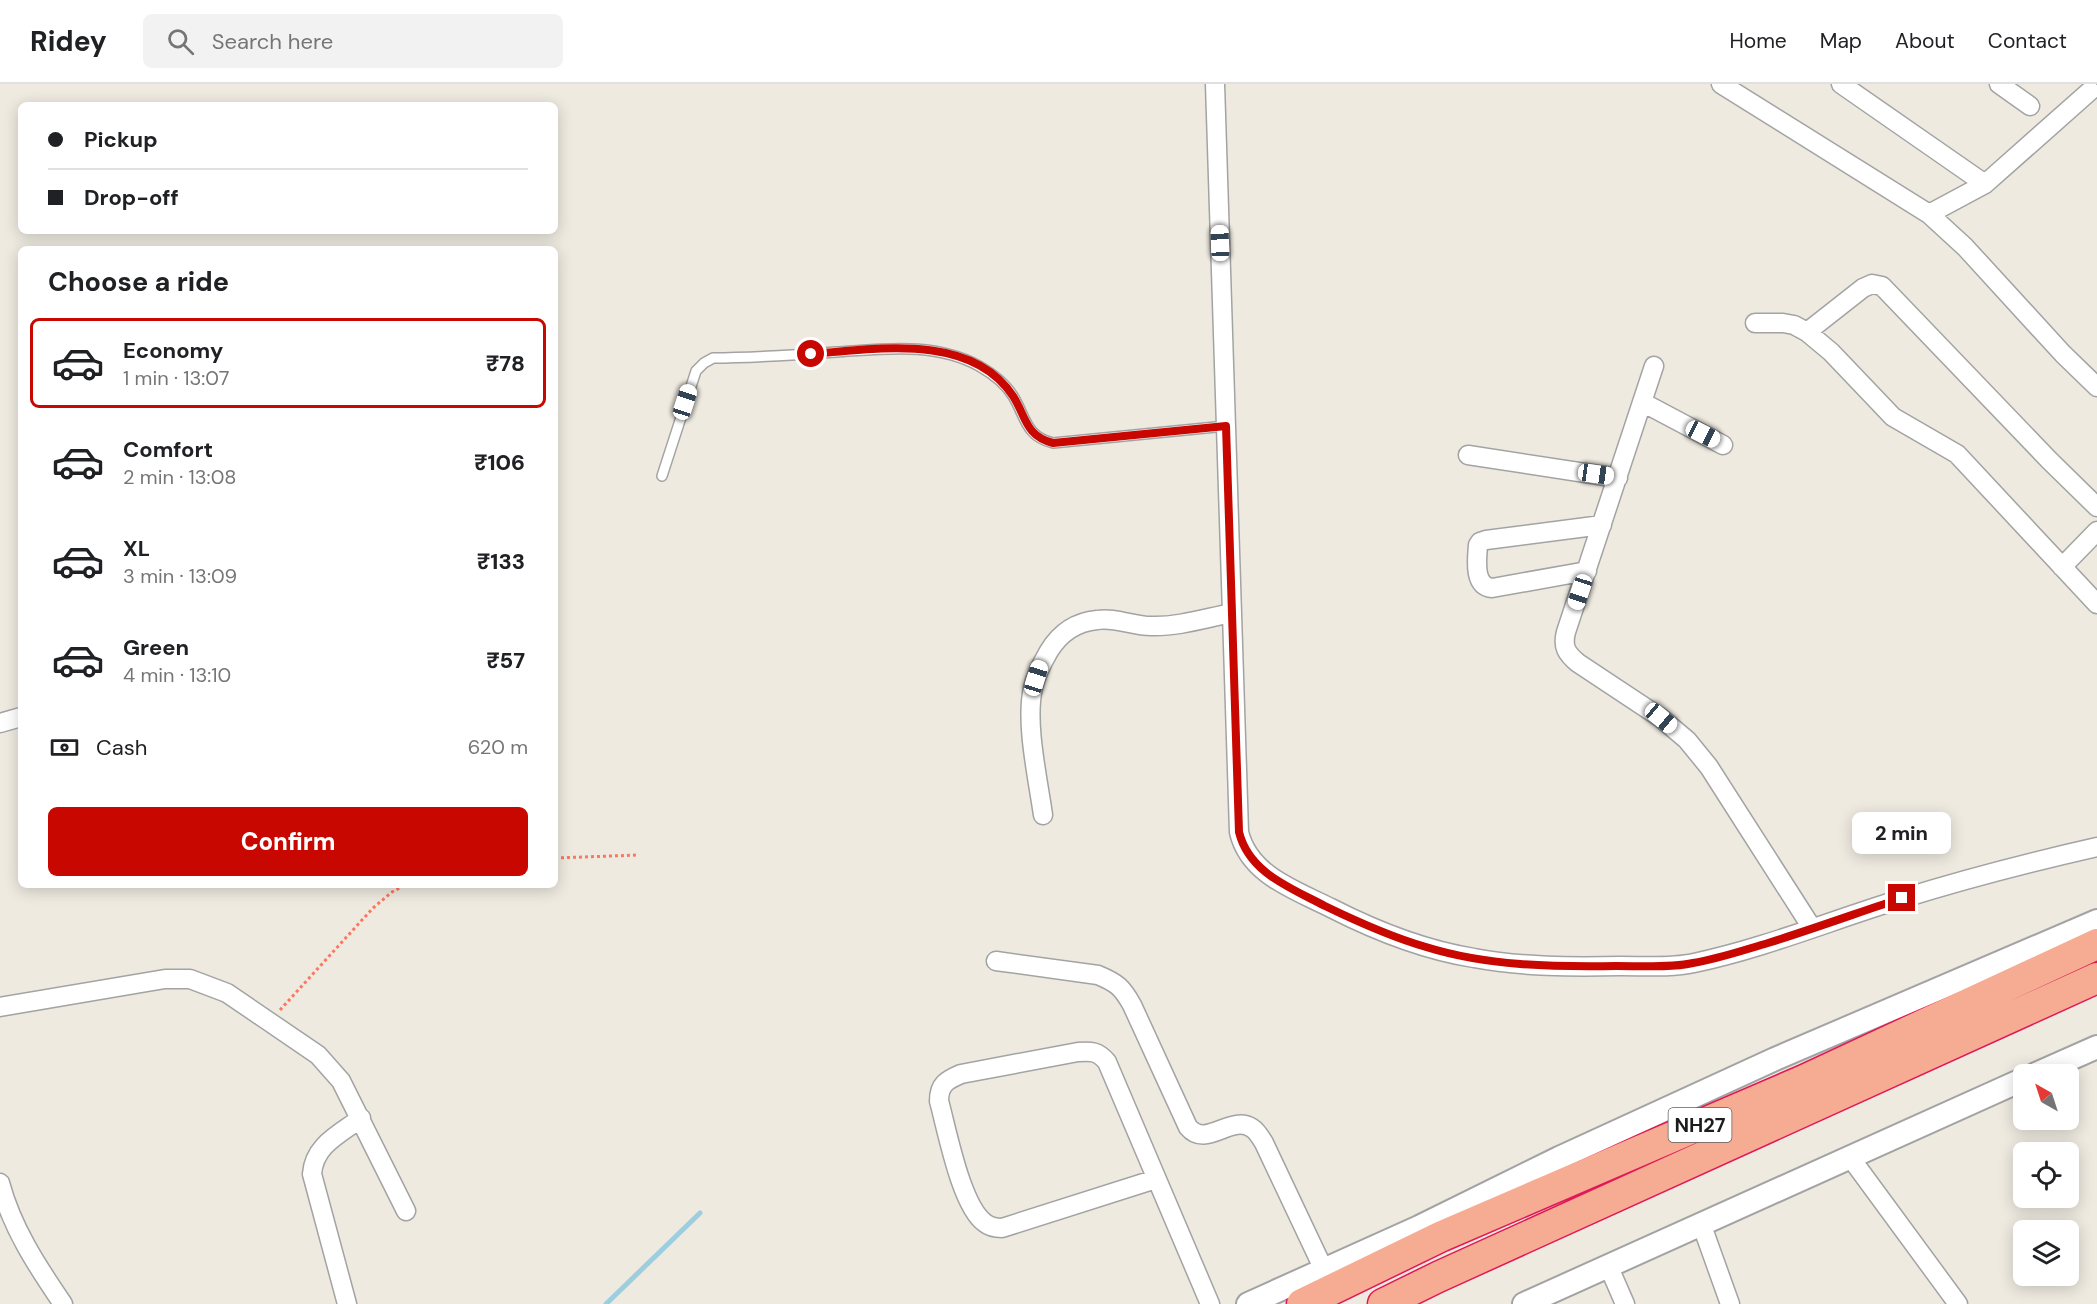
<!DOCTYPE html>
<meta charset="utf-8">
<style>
:root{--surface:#fff;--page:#f2f2f2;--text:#202124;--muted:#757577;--line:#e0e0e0;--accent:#c70700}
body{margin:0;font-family:"DM Sans",sans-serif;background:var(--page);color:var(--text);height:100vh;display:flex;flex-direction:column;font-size:22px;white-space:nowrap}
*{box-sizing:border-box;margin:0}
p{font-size:20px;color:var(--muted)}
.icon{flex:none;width:33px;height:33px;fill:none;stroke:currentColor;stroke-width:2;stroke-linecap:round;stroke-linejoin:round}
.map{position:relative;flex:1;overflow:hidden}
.side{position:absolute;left:18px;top:162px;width:540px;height:642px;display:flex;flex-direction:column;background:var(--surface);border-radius:9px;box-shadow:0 3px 15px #0003}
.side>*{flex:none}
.hud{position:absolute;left:18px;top:18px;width:540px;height:132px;border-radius:9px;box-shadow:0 3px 15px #0003;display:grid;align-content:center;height:132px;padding:0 30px;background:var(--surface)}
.needle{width:39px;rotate:321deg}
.fabs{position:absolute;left:2013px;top:980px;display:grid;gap:12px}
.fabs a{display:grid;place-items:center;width:66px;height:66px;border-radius:9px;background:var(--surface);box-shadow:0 3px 15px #0003;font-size:30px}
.end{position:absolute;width:27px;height:27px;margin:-14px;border:8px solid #c70700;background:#fff;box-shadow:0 0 0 3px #fff}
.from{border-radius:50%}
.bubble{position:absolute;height:42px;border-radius:9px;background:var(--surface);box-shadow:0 3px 15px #0003;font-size:20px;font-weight:800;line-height:42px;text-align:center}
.car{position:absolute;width:18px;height:36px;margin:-18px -9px;border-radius:8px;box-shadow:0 0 4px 2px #0007;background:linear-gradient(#fff 24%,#345 0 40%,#fff 0 76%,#345 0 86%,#fff 0)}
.hud b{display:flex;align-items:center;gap:21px;height:57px;font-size:22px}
.hud b+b{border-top:2px solid var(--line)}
.hud i{width:15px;height:15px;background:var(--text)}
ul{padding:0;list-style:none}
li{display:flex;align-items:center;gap:18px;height:90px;margin:0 12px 9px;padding:0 18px;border:3px solid transparent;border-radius:9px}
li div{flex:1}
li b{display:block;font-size:22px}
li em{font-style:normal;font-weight:800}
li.selected{border-color:var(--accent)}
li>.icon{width:54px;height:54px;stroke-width:1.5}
h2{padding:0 30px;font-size:27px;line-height:72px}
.pay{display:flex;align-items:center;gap:15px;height:66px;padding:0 30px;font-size:22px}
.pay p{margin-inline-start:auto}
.button{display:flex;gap:12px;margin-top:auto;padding:12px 30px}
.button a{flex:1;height:69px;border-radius:9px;background:var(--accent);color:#fff;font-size:24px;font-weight:800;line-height:69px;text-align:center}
header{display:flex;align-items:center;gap:36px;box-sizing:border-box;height:84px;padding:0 30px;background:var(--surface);border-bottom:2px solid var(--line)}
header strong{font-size:28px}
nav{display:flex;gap:33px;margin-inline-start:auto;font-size:21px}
.search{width:420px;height:54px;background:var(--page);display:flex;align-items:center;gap:15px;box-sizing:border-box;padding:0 21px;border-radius:9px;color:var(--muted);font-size:22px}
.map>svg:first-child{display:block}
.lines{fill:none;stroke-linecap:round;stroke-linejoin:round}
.stream{stroke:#9dcedf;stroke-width:5}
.service-casing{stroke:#a3a3a3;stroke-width:12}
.minor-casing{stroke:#a3a3a3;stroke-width:21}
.tertiary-casing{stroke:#a3a3a3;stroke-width:26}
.trunk-casing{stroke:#e11856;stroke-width:33}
.path{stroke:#ff7660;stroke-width:3;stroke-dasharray:3 3;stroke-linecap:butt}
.service{stroke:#fff;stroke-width:9}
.minor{stroke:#fff;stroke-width:18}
.tertiary{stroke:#fff;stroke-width:22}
.trunk{stroke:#f6ab93;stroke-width:30}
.route{stroke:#c70700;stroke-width:8}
.labels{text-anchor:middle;stroke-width:4.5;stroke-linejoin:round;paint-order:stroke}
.shield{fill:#fff;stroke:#606060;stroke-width:1.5}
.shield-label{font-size:20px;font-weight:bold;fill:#1c1c1c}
</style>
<header>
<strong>Ridey</strong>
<div class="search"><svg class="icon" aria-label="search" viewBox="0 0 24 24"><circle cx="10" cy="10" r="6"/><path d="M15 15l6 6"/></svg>Search here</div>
<nav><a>Home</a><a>Map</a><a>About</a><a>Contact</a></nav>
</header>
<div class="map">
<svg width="2097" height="1220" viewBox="0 0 2097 1220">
<rect width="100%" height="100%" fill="#eeeae0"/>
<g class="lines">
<path class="stream" d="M606 1220 700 1129"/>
<defs>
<path id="service" d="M662 392 696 287 704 279 713 274C754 274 795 271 836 268 885 265 935 258 979 282 993 290 1005 299 1013 312 1026 333 1025 352 1053 359L1226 342"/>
<path id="minor" d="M1215 0 1239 748C1249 791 1295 806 1331 824 1376 847 1424 866 1474 874 1522 883 1572 883 1621 882 1645 882 1671 884 1694 879 1765 864 1832 836 1901 815 1965 795 2031 778 2097 763
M1721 0 1929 130 1965 163 2063 270 2097 303
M1841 0 1985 100
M1999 0 2030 22
M1929 130 1985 100 2090 7
M1755 239H1783L1794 241 1807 248 1831 268 1893 333 1957 370 2097 520
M1807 248 1863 204 1872 200 1882 202 2049 376 2097 423
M1654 282 1566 548C1562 563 1567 570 1578 579L1661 634 1687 656 1709 683 1812 844
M1642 318 1723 361
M1468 371 1618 394
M2062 483 2097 447
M1587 487 1492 504C1473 502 1477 475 1478 461L1480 458 1486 456 1602 441
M0 639 21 633
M1043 731C1038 695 1025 639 1033 604 1036 590 1042 579 1049 567 1060 549 1076 538 1097 536 1115 533 1133 542 1151 542 1178 543 1206 534 1232 529
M996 877 1098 891C1117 899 1122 903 1132 921L1188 1043C1206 1065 1231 1030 1252 1044 1257 1047 1261 1054 1264 1059L1324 1186
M0 923 165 895H190L227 909 318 971 341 997 406 1127
M1850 1073 1958 1220
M1156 1095 1002 1144C996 1144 990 1143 985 1139 961 1122 947 1046 939 1017 939 1000 947 996 961 990L1078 968C1091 967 1098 967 1107 978L1210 1220
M0 1099C12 1144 37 1182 63 1220
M1701 1139 1730 1220
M1608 1181 1625 1220
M347 1220 312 1090C314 1061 340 1050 361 1034"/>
<path id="tertiary" d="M2036 990 2097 963
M1248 1220 1419 1143 1559 1074 1775 975 2097 837
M1524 1220 2024 995"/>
<path id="trunk" d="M1302 1220 1442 1152 1802 997 2097 860
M1383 1220 1438 1193 2097 894"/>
</defs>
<use href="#service" class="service-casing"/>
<use href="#minor" class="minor-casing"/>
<use href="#tertiary" class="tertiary-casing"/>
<use href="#trunk" class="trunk-casing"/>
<path class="path" d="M555 774 639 771
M280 926 373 824 392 808 405 801"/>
<use href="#service" class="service"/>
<use href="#minor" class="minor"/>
<use href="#tertiary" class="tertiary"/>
<use href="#trunk" class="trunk"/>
</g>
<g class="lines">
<path class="route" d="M811 270C875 265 971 248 1013 312 1026 332 1025 352 1053 359L1226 342 1239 748C1249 789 1291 804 1325 822 1358 838 1391 853 1426 863 1487 882 1553 883 1616 882 1641 882 1669 884 1693 879 1718 875 1744 866 1768 859 1813 845 1857 829 1902 814"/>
</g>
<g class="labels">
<rect class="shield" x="1668.5" y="1024" width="63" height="34" rx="4.5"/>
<g class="shield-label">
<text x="1700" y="1048">NH27</text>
</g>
</g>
</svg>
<div class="fabs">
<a><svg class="needle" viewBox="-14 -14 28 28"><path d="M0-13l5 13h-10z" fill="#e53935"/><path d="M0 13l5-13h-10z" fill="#757577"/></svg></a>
<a><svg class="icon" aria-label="locate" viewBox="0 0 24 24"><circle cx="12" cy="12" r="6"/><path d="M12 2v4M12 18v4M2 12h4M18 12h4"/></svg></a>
<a><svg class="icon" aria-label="layers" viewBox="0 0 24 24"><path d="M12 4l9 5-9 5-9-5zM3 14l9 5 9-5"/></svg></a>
</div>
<i class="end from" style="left:811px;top:270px"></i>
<i class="end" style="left:1902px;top:814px"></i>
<div class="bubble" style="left:1852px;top:728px;width:99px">2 min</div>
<i class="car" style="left:1220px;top:159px;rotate:358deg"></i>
<i class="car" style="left:685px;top:318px;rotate:18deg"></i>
<i class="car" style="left:1703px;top:350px;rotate:117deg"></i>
<i class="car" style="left:1596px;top:390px;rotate:98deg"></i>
<i class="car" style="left:1580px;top:508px;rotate:198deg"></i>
<i class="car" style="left:1036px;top:594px;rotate:17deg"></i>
<i class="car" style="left:1661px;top:634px;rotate:130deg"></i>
<div class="hud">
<b><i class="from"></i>Pickup</b>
<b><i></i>Drop-off</b>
</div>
<section class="side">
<h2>Choose a ride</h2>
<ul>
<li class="selected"><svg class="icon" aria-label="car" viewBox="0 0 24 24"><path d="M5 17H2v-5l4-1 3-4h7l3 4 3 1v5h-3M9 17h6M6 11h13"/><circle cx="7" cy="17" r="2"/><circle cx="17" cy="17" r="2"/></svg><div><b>Economy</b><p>1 min · 13:07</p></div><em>₹78</em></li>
<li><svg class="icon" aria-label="car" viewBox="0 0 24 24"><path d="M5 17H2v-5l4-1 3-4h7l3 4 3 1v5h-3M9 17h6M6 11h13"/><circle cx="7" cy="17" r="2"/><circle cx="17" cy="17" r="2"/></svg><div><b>Comfort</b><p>2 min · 13:08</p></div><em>₹106</em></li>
<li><svg class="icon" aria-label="car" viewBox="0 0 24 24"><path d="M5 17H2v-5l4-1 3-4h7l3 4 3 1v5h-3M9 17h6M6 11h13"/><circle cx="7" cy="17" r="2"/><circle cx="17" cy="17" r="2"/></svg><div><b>XL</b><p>3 min · 13:09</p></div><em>₹133</em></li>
<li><svg class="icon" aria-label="car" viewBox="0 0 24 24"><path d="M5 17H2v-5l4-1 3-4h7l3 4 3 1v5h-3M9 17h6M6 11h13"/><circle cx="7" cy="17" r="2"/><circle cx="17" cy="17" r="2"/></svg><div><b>Green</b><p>4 min · 13:10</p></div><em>₹57</em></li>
</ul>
<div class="pay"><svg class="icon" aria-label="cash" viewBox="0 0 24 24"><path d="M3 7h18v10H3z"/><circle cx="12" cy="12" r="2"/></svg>Cash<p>620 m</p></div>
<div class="button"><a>Confirm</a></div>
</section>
</div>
